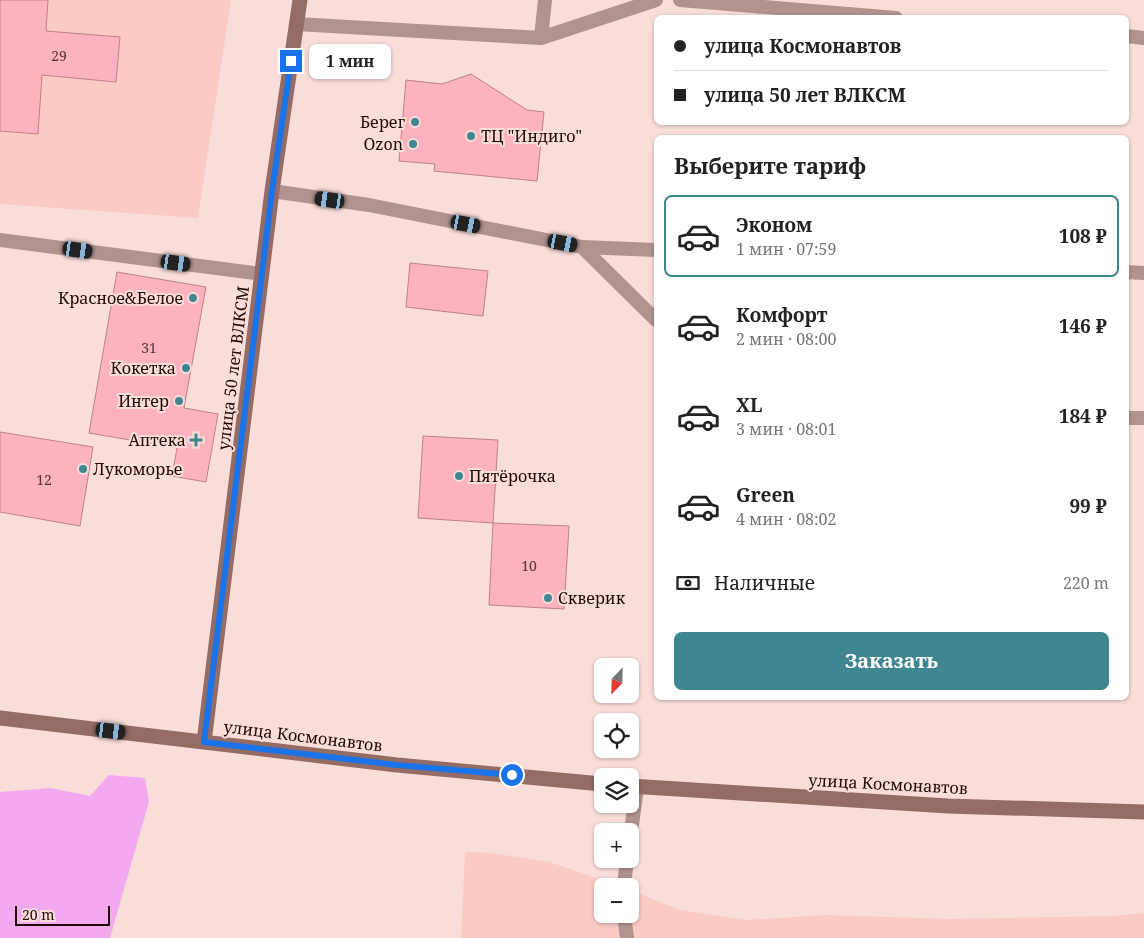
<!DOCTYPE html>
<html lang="ru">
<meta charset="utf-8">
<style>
:root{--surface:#fff;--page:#f2f2f2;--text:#222;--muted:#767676;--line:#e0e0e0;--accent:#408690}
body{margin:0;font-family:"Noto Serif",serif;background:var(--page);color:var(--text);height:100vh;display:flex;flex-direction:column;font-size:19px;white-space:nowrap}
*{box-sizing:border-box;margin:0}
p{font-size:16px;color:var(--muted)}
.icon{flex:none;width:28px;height:28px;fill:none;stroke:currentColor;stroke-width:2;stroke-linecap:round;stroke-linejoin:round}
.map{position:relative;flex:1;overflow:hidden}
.sheet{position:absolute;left:654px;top:135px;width:475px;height:565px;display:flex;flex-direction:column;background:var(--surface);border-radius:8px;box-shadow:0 1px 4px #0004}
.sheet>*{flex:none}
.guide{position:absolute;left:654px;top:15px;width:475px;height:110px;border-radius:8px;box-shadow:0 1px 4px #0004;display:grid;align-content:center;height:110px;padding:0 20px;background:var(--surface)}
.needle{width:32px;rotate:203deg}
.controls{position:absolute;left:594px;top:658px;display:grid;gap:10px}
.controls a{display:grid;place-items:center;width:45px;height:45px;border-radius:8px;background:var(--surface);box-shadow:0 1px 4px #0004;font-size:25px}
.scale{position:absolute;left:15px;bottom:12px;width:95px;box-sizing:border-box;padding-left:5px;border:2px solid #1f0806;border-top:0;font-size:14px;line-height:18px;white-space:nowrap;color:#1f0806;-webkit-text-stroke:4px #f9ddd9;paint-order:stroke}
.end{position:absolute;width:22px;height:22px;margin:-11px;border:6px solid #1a73e8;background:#fff;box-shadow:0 0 0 2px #fff}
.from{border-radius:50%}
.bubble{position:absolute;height:35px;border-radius:8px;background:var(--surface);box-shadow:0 1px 4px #0004;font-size:16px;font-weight:700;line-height:35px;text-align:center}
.car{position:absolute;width:15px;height:30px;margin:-15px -8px;border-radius:6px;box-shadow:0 0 4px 1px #0007;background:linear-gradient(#222 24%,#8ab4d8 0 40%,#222 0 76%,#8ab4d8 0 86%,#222 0)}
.guide b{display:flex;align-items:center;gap:18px;height:48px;font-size:19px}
.guide b+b{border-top:1px solid var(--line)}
.guide i{width:12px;height:12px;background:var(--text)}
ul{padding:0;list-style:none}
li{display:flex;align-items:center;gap:15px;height:82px;margin:0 10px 8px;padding:0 10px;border:2px solid transparent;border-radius:8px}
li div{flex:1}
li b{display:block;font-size:19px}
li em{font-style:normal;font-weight:700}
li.selected{border-color:var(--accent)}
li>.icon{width:45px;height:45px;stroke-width:1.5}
h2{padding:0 20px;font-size:22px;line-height:60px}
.pay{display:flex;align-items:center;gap:12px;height:55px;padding:0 20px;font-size:19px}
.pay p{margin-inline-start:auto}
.cta{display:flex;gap:10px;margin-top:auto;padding:10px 20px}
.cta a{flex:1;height:58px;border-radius:8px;background:var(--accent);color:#fff;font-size:20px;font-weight:700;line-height:58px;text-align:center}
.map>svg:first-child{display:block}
.built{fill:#facbc4}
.green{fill:#f3a9ef}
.building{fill:#fdb3bf;stroke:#bf808a}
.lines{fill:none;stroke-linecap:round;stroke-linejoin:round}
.lane{stroke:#b0938e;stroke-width:14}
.secondary{stroke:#956b65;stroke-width:15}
.route{stroke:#1a73e8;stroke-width:6}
.poi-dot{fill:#408690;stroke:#f9ddd9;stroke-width:2}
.labels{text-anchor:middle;stroke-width:4;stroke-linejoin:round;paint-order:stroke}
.number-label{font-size:14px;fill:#563334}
.poi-label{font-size:16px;fill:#1f0806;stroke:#f9ddd9;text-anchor:end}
.street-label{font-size:16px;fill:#1f0806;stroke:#f9ddd9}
</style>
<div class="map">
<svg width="1144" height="938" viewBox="0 0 1144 938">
<rect width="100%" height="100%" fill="#f9ddd9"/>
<path class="built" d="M0 0H231L198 218 0 204Z
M465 852 491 853 550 862 619 886H602V914H630V890L680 910 746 920 826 915 949 919 1113 916 1144 913V938H461Z"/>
<path class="green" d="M109 775 145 778 149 802 110 938H0V792L51 788 90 796Z"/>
<path class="building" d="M0 0H48L46 31 120 37 116 82 42 75 38 134 0 131Z
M471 74 527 110 544 112 537 181 434 171 435 164 399 161 406 80 442 84Z
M410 263 488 271 483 316 406 307Z
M117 272 206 287 184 408 218 414 206 482 172 476 177 448 89 433Z
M0 432 93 447 80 526 0 512Z
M423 436 498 440 493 523 418 518Z
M493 523 569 526 564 609 489 605Z"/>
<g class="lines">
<path class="lane" d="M680 0 896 18
M296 24 541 38 545 0
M1126 36 1144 38
M541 38 656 0
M272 191 369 205 582 247 656 250
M0 240 262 274
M582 247 656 320
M1126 272 1144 273
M1126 418H1144
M630 840 637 787
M624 886 627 859
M624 914 627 938"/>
<path class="secondary" d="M0 718 397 765 602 784
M204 742 272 191 300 0
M630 786 948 806 1144 812"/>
</g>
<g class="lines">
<path class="route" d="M291 61 272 191 204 742 397 765 512 775"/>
</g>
<g class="poi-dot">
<circle cx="415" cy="122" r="5"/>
<circle cx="471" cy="136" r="5"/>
<circle cx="413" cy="144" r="5"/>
<circle cx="193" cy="298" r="5"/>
<circle cx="186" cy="368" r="5"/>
<circle cx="179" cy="401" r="5"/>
<path d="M193.5 432.5h5v5h5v5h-5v5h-5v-5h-5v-5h5z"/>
<circle cx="83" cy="469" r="5"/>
<circle cx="459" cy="476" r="5"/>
<circle cx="548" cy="598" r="5"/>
</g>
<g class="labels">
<g class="number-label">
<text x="59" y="61">29</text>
<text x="149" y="353">31</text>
<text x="44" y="485">12</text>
<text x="529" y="571">10</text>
</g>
<g class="poi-label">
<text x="405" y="128">Берег</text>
<text x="481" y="142" text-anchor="start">ТЦ "Индиго"</text>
<text x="403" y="150">Ozon</text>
<text x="183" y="304">Красное&amp;Белое</text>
<text x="176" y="374">Кокетка</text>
<text x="169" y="407">Интер</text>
<text x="186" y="446">Аптека</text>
<text x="93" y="475" text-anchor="start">Лукоморье</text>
<text x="469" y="482" text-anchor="start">Пятёрочка</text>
<text x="558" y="604" text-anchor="start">Скверик</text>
</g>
<g class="street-label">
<text transform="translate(233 368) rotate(-83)" y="6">улица 50 лет ВЛКСМ</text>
<text transform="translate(303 736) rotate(7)" y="6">улица Космонавтов</text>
<text transform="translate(888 784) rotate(3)" y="6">улица Космонавтов</text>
</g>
</g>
</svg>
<div class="controls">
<a><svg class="needle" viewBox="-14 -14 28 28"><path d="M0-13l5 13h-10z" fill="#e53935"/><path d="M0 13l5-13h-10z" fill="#767676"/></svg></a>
<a><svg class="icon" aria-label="locate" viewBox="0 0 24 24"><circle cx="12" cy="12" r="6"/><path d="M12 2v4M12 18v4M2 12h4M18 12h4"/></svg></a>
<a><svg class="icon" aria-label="layers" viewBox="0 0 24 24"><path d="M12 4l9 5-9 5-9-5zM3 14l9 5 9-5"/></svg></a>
<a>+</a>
<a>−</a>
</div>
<div class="scale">20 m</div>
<i class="end from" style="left:512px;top:775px"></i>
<i class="end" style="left:291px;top:61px"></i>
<div class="bubble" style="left:309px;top:44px;width:82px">1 мин</div>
<i class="car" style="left:330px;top:200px;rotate:278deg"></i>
<i class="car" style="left:466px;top:224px;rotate:101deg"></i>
<i class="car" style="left:563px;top:243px;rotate:101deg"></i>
<i class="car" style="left:78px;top:250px;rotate:98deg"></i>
<i class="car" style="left:176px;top:263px;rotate:98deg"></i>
<i class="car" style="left:111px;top:731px;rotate:97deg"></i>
<div class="guide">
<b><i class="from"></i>улица Космонавтов</b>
<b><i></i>улица 50 лет ВЛКСМ</b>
</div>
<section class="sheet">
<h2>Выберите тариф</h2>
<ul>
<li class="selected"><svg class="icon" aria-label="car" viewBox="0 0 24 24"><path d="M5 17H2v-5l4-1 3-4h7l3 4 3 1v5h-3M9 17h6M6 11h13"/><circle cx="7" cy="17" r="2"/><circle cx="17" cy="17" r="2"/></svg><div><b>Эконом</b><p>1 мин · 07:59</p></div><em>108 ₽</em></li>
<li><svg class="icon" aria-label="car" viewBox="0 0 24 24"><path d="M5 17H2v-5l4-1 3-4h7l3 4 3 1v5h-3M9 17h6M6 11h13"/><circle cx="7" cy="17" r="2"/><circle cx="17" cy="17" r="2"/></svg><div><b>Комфорт</b><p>2 мин · 08:00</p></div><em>146 ₽</em></li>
<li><svg class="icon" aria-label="car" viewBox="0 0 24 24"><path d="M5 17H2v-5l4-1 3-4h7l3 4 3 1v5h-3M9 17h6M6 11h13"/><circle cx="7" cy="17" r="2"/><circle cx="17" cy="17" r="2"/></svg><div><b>XL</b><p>3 мин · 08:01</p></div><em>184 ₽</em></li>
<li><svg class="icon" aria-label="car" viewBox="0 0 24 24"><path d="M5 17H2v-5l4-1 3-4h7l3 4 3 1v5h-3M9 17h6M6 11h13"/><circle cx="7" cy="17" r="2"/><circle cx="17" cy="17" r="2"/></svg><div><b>Green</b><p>4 мин · 08:02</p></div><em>99 ₽</em></li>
</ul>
<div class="pay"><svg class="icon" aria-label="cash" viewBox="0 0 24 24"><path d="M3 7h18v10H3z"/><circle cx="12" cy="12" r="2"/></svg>Наличные<p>220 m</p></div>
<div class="cta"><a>Заказать</a></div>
</section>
</div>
